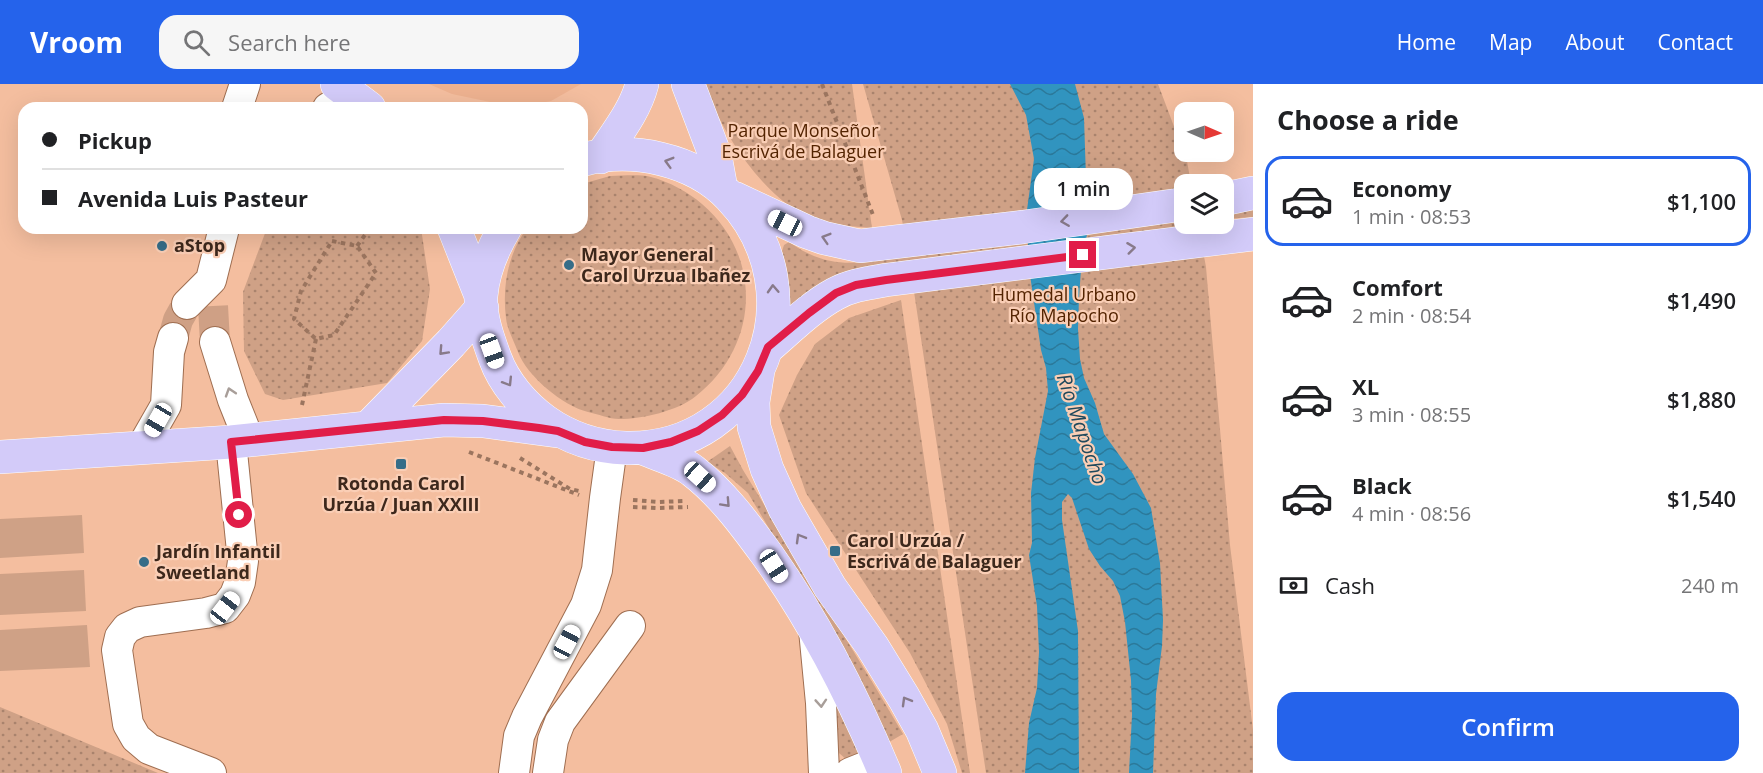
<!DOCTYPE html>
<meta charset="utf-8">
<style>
:root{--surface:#fff;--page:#f6f6f6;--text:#202124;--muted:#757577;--line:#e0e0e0;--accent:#2563eb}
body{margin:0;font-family:"Open Sans",sans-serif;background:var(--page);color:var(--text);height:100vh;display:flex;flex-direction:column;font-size:22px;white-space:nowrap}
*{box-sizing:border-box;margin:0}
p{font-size:20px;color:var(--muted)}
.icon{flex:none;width:33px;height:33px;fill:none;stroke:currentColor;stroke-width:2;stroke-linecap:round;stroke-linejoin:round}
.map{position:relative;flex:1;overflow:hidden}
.sheet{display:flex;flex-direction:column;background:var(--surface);width:510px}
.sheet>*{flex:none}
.banner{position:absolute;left:18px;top:18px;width:570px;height:132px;border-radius:18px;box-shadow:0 6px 24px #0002;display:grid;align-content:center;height:132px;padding:0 24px;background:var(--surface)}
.needle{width:39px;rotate:92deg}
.fabs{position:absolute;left:1174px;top:18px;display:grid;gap:12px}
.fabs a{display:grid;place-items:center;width:60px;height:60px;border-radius:12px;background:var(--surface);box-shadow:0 6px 24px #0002;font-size:30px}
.end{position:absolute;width:27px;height:27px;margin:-14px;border:8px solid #e11d48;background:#fff;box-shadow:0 0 0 3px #fff}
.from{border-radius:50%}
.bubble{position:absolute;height:42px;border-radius:18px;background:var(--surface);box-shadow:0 6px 24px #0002;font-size:20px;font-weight:600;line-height:42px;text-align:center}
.car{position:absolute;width:18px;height:36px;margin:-18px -9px;border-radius:8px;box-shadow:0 0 4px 2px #0007;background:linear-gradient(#fff 24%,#345 0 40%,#fff 0 76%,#345 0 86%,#fff 0)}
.banner b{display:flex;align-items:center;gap:21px;height:57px;font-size:22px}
.banner b+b{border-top:2px solid var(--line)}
.banner i{width:15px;height:15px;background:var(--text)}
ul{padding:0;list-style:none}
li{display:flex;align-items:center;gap:18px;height:90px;margin:0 12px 9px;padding:0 12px;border:3px solid transparent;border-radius:18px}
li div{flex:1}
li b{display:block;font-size:22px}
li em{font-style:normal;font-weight:600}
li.active{border-color:var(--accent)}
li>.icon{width:54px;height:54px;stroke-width:1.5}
h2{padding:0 24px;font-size:27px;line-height:72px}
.pay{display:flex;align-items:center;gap:15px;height:66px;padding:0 24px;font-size:22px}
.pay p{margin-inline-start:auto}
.button{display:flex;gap:12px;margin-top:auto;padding:12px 24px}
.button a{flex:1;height:69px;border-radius:18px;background:var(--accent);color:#fff;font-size:24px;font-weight:600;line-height:69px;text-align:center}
header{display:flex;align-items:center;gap:36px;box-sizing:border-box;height:84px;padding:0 30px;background:var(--accent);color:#fff}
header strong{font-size:28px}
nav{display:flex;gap:33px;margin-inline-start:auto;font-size:21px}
.search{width:420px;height:54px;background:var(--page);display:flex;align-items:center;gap:15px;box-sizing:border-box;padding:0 21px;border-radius:18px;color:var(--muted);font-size:22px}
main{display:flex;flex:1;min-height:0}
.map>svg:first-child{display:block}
.built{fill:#eeb290}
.grass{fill:url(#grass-dots)}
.garden{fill:#cfa186}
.water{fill:url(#water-waves)}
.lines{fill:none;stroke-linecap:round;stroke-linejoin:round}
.minor-tunnel{stroke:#cfa085;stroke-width:30;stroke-dasharray:30 15;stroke-linecap:butt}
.minor-casing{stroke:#9f6e51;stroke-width:32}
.major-casing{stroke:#fff;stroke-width:34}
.path{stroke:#9b755f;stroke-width:4;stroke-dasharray:4.5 4.5;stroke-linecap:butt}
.minor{stroke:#fff;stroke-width:30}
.major{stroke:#d3cbf9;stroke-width:33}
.oneway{stroke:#887a8a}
.oneway2{stroke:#a89e99}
.route{stroke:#e11d48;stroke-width:8}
.poi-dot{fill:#366d88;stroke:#faceb5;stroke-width:2}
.labels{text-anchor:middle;stroke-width:4.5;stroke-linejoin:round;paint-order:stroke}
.park-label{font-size:18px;fill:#532300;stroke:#faceb5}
.poi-label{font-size:18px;font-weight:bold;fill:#3d281c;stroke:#faceb5;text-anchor:start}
.water-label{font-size:20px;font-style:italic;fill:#21495c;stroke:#faceb5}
</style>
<header>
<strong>Vroom</strong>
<div class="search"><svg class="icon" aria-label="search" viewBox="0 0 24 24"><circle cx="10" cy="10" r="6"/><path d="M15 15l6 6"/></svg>Search here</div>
<nav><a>Home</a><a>Map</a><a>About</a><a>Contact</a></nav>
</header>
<main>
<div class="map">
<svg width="1253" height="689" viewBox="0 0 1253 689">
<defs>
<pattern id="grass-dots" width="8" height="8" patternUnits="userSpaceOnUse" patternTransform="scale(1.5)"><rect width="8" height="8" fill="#cfa186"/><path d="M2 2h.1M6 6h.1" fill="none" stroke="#a9836d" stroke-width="1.8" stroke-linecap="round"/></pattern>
<pattern id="water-waves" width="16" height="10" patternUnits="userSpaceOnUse" patternTransform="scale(1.5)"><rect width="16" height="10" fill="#3194bf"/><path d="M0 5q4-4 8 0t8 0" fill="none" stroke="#2b799a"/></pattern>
</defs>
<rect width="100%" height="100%" fill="#f4be9f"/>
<path class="built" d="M429 0H581L551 17 525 22 495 19 452 10Z"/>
<path class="grass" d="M704 0H852L872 144C849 142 824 140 803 132 798 130 793 125 788 121 750 92 721 45 704 0Z
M863 0H1158L1187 77 1191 100H1185V140H1198L1206 183 1230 461 1253 646V689H986L910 181 789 223 787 186 782 167 784 161 789 158C831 188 862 179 908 171L902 136Z
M610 92C623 92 638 90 651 93 670 98 688 108 702 120 764 173 759 263 696 312 678 327 642 335 619 335 609 335 598 330 588 328 563 322 527 292 518 268 514 257 507 245 506 234 502 202 508 170 527 144H582V100Z
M1253 126V133L1224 135V130Z
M267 144H421L430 205 422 257 387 299 283 316 265 310 244 267 243 208Z
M901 216 970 689H962L947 640 910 569 806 409 779 331 797 291 815 260 849 234Z
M730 362 743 386 877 606 903 650 884 661 866 608 748 409 725 389 707 378Z
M835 597 870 670 848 677 839 669Z
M0 623 158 689H0Z"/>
<path class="garden" d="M82 431 84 469 0 474V435Z
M84 486 86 527 0 531V490Z
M87 541 90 583 0 587V546Z"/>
<path class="water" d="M1010 0H1075L1084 34 1086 94 1089 119V138L1081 186 1079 213 1078 245 1080 275 1084 294 1095 319 1104 350 1133 390 1151 424 1160 479 1163 536 1162 562 1156 610 1153 689H1129L1132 631 1131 596 1125 538 1120 512 1113 497 1100 482 1089 465 1072 414 1068 410 1062 418V436L1078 547 1079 689H1025L1029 639 1037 604 1039 568 1037 522 1029 471 1032 459 1031 409 1035 374 1048 307 1046 284 1041 266 1030 191 1026 133 1034 75 1026 31Z"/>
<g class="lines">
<path class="minor-tunnel" d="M213 222 215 258
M173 254 178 236 187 220"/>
<defs>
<path id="minor" d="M237 24 245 0
M328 24 351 10
M187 220 211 196 224 144
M215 258 233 316 249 356
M142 363 166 321 169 268 173 254
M814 546 821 619 824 689
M211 689 149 665 136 654 128 640 117 566 120 553 127 544 140 538 206 529 225 524 235 511 240 498 243 477 231 358
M514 689 519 652 527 633 586 521 597 486 605 414 612 363
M548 689 553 656 560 638 630 542
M850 689 880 677"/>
<path id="major" d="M337 0 369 24
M688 0 715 71 721 104
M601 73C616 50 635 27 642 0
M734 114 807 148 824 154 860 162 1023 143 1185 120
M1224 115 1253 109
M454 144 481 212
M505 144C493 164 483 189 481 212 480 233 488 255 495 274 504 299 524 322 545 337 569 354 596 363 626 364 760 367 821 208 730 113 694 75 631 62 582 76
M768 263C789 245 811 223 835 210 851 201 869 199 886 196L1253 150
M758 287 753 318 754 343 767 385 785 425 830 503 872 562 904 614 922 646 940 689
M368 344 451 259 482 224
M643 364C658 371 681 377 693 387 723 410 746 442 768 472 816 540 853 612 885 689
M0 373 231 358 444 336 483 337 557 347"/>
</defs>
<use href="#minor" class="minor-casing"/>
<use href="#major" class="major-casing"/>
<path class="path" d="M822 0 873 131
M332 157 357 162 376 189 334 251 316 255 294 235 301 207Z
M357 162 370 144
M302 321 316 255
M469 368 579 411
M520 374 570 405 579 407
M633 416 659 418 683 417
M633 423 657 424 688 423"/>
<use href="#minor" class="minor"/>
<use href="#major" class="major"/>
</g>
<defs><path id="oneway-chevron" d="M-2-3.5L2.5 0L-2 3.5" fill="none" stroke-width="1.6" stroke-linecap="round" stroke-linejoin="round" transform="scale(1.5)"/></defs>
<g class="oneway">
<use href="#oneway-chevron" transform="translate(669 78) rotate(-164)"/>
<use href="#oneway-chevron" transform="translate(1065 137) rotate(172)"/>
<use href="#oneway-chevron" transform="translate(826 154) rotate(-163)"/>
<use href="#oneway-chevron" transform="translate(1131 164) rotate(-7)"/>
<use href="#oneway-chevron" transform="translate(773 205) rotate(-93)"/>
<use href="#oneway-chevron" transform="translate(443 267) rotate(133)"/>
<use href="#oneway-chevron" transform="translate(508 298) rotate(58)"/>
<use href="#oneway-chevron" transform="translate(726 419) rotate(47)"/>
<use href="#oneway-chevron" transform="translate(800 454) rotate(-120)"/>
<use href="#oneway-chevron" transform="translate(906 617) rotate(-120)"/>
</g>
<g class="oneway2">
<use href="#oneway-chevron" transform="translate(230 308) rotate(-108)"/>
<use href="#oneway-chevron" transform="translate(821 619) rotate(86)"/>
</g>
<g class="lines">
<path class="route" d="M239 431 231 358 444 336 483 337 539 344 558 347 585 358 612 363 643 364 671 358 698 347 722 331 742 311 758 287 768 263 809 229 836 209 856 201 886 196 1083 171"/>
</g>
<g class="poi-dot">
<circle cx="162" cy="162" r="6"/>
<circle cx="569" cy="181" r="6"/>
<rect x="395" y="374" width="12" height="12" rx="3"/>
<rect x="829" y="461" width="12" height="12" rx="3"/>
<circle cx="144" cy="478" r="6"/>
</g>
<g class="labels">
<g class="park-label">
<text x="803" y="53">Parque Monseñor<tspan x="803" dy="21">Escrivá de Balaguer</tspan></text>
<text x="1064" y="217">Humedal Urbano<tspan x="1064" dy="21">Río Mapocho</tspan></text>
</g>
<g class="poi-label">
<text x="174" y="168">aStop</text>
<text x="581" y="177">Mayor General<tspan x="581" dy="21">Carol Urzua Ibañez</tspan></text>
<text x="401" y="406" text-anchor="middle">Rotonda Carol<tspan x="401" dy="21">Urzúa / Juan XXIII</tspan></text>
<text x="847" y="463">Carol Urzúa /<tspan x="847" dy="21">Escrivá de Balaguer</tspan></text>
<text x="156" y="474">Jardín Infantil<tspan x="156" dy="21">Sweetland</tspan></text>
</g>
<g class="water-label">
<text transform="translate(1082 345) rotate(71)" y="7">Río Mapocho</text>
</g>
</g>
</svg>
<div class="fabs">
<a><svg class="needle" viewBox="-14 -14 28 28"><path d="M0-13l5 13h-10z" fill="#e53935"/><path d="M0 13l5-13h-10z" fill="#757577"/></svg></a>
<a><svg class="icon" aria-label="layers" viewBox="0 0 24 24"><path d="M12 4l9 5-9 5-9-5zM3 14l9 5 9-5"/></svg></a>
</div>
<i class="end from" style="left:239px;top:431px"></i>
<i class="end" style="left:1083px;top:171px"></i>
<div class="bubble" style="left:1034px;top:84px;width:99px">1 min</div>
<i class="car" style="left:785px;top:139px;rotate:296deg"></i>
<i class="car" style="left:492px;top:267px;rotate:160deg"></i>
<i class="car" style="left:158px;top:336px;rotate:210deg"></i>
<i class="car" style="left:700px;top:393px;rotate:132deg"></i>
<i class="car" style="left:774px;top:482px;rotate:147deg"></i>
<i class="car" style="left:225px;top:524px;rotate:38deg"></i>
<i class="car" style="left:567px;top:558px;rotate:28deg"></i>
<div class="banner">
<b><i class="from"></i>Pickup</b>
<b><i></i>Avenida Luis Pasteur</b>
</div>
</div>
<section class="sheet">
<h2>Choose a ride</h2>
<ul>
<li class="active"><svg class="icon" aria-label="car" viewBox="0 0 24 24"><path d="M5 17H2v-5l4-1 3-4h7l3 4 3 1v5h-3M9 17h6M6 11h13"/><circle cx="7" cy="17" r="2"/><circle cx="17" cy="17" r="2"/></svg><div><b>Economy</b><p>1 min · 08:53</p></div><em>$1,100</em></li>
<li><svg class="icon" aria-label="car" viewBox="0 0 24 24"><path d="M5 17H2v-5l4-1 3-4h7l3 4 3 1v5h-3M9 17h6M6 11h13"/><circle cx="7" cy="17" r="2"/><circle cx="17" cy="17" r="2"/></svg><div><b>Comfort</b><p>2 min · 08:54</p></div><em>$1,490</em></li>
<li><svg class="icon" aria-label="car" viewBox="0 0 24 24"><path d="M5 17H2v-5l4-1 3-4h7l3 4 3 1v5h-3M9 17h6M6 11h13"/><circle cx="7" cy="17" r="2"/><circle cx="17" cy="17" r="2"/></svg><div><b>XL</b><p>3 min · 08:55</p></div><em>$1,880</em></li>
<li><svg class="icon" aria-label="car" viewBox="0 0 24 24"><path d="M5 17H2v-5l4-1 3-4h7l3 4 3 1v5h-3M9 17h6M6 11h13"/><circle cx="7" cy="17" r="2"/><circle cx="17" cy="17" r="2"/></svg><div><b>Black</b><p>4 min · 08:56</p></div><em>$1,540</em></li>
</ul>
<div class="pay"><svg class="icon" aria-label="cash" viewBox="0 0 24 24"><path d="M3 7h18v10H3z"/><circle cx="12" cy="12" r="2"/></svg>Cash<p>240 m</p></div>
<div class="button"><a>Confirm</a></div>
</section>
</main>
